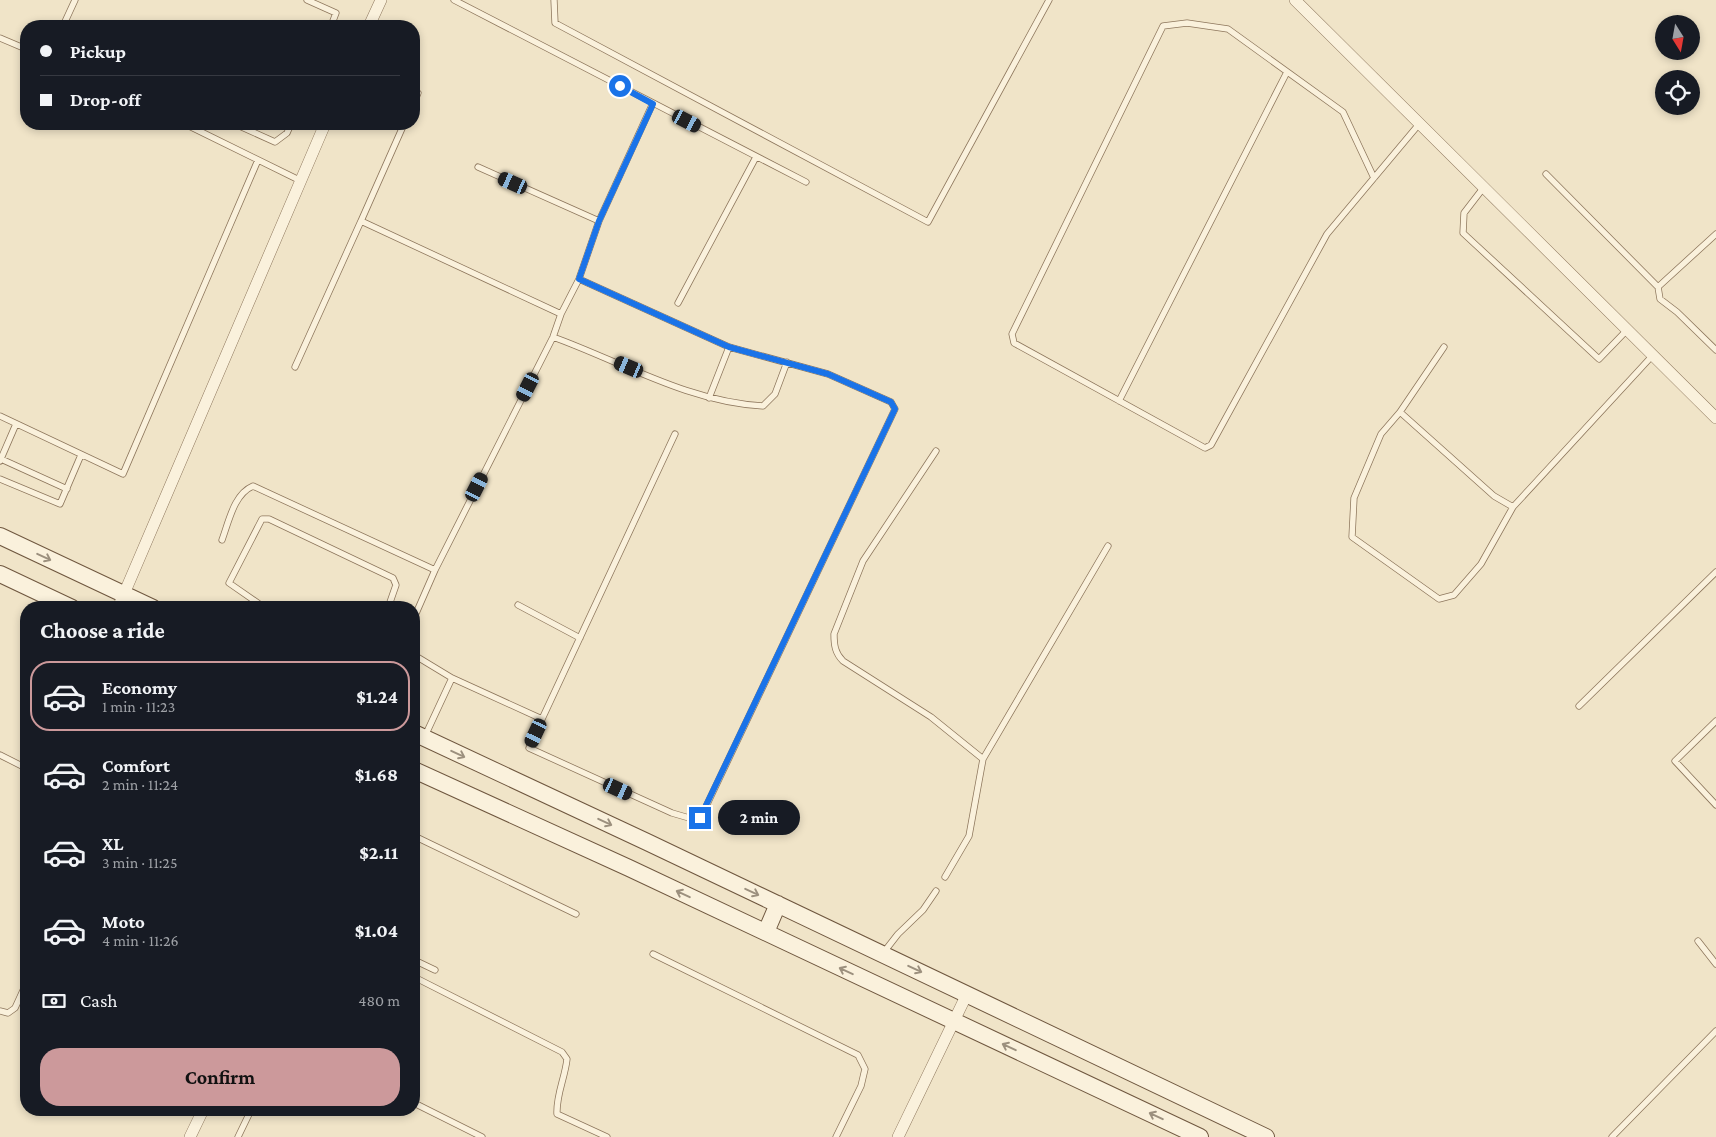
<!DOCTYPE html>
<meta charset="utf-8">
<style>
:root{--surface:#171b24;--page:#242831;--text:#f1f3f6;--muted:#9ea1a6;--line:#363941;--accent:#cc999b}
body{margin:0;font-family:"Crimson Pro",serif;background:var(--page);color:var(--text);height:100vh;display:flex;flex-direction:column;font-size:19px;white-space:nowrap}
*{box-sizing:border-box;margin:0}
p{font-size:16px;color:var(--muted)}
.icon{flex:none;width:28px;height:28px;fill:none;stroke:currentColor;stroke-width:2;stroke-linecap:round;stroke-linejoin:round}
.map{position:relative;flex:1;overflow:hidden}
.panel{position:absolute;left:20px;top:601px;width:400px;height:515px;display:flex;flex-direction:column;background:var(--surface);border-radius:20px;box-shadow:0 2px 8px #0003}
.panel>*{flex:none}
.guide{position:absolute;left:20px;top:20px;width:400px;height:110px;border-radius:20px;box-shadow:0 2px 8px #0003;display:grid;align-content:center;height:110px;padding:0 20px;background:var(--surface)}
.needle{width:32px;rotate:169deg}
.tools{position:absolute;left:1655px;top:15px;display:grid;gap:10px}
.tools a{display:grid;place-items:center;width:45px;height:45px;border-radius:50%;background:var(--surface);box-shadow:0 2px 8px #0003;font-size:25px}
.end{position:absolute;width:22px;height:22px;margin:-11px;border:6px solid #1a73e8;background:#fff;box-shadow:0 0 0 2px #fff}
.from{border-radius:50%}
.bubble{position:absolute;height:35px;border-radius:18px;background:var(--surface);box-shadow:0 2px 8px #0003;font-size:16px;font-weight:700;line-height:35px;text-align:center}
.car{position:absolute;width:15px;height:30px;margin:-15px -8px;border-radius:6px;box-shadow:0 0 4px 1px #0007;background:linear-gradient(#222 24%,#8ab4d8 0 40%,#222 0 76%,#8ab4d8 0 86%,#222 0)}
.guide b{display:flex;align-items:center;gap:18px;height:48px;font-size:19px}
.guide b+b{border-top:1px solid var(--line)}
.guide i{width:12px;height:12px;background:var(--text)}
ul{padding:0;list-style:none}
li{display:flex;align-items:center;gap:15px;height:70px;margin:0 10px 8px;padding:0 10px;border:2px solid transparent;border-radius:20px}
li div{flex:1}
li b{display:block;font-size:19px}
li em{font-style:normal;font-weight:700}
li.on{border-color:var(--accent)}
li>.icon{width:45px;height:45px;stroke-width:1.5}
h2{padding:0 20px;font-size:22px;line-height:60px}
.pay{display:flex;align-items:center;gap:12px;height:55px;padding:0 20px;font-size:19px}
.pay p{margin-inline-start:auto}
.action{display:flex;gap:10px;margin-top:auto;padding:10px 20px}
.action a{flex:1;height:58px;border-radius:20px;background:var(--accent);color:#111;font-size:20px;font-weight:700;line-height:58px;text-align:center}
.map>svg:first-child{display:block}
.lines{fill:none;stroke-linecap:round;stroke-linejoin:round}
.lane-casing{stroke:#8d765c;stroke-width:7}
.street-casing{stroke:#8d765c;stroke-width:12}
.secondary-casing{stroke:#6f573f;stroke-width:18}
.lane{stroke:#faf1dc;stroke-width:5.5}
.street{stroke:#faf1dc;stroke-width:11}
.secondary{stroke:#faf1dc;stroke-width:16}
.oneway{stroke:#9c907e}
.route{stroke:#1a73e8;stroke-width:6}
</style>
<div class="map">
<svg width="1716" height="1137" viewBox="0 0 1716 1137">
<rect width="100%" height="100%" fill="#f0e4c8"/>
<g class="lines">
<defs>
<path id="lane" d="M307 0 336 13 331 26
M454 0 806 182
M554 0 555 23 928 222 1049 0
M63 26 75 0
M0 38 26 49
M414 103 418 93
M185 124 299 180
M235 124 275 142 287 133 291 124
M478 167 599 221
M1546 174 1658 287
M1374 178 1343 112 1228 29 1187 23 1163 26 1012 334 1014 343 1205 448 1211 445 1327 234 1420 123
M1484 187 1464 213 1463 233 1599 359 1628 329
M361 221 404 124
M1716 234 1658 287 1660 299 1677 312 1716 350
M678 303 756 157
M553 337C622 362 688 402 763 406L775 394 787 362
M295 367 361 221 561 314 579 279 599 221 653 103
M709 398 729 347
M1119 401 1287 72
M1400 412 1444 347
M0 416 123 474 258 160
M936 451 863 561 834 634C834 645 835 653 843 661L931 717 983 759 969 836 945 877
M1 459 67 489
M0 461 16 424
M0 479 60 504 81 455
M1513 507 1494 496 1400 412 1381 434 1354 498 1352 537 1439 599 1454 595 1481 564 1513 507 1653 355
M222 540C229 521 234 494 253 486L435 570
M518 605 580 638
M265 608 229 583 262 519H269L393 578 396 585 388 608
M414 618 435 570 553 337 561 314
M414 655 452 678
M1579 706 1716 572
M542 719 529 748 672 813 696 820 700 819 895 409 891 402 828 374 729 347 579 279
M1716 721 1675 761 1716 805
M425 736 452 678 542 719 675 434
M0 755 26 768
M983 759 1108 546
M414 836 576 914
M1698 941 1716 964
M884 952 898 934 923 910 936 891
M653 954 858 1055 865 1069 861 1086 836 1137
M414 960 435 970
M414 977 562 1052 567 1059C565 1078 556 1095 557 1114L607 1137
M0 1011 8 1013 15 1008 26 984
M414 1103 482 1137
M238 1137 251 1110
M1612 1137 1716 1031"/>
<path id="street" d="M1295 0 1716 418
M369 26 381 0
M118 608 325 124
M190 1137 203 1110
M898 1137 967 994"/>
<path id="secondary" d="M0 536 153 608
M0 574 72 608
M414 733 647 842 1266 1137
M414 770 629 868 1200 1137
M766 932 778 904"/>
</defs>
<use href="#lane" class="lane-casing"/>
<use href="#street" class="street-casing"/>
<use href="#secondary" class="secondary-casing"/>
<use href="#lane" class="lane"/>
<use href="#street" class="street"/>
<use href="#secondary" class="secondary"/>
</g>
<defs><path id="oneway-shaft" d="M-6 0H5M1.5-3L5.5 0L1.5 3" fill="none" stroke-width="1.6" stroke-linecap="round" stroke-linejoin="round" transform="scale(1.25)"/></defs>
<g class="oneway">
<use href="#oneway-shaft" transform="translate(44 557) rotate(25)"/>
<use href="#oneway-shaft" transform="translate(458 754) rotate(25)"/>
<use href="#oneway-shaft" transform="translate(605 822) rotate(25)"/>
<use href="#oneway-shaft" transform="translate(752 892) rotate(25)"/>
<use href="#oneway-shaft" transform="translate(683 894) rotate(-155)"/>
<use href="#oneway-shaft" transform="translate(915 969) rotate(25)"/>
<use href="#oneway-shaft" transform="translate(846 971) rotate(-155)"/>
<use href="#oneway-shaft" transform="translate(1009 1047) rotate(-155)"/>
<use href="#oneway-shaft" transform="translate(1156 1116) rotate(-155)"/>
</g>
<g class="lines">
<path class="route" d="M620 86 653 104 599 221 579 279 729 347 828 374 891 402 895 409 700 818"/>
</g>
</svg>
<div class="tools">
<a><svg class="needle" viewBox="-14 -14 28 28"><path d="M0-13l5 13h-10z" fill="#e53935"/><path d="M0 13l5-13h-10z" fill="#9ea1a6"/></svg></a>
<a><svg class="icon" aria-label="locate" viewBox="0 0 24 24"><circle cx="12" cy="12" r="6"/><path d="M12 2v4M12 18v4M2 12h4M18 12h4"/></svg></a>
</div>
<i class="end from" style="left:620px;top:86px"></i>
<i class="end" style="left:700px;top:818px"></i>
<div class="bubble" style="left:718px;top:800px;width:82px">2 min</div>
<i class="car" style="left:687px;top:121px;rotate:117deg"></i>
<i class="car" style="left:513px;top:183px;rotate:294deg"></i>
<i class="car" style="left:629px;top:367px;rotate:293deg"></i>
<i class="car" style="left:528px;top:387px;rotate:207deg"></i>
<i class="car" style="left:477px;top:487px;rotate:27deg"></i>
<i class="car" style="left:536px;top:733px;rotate:205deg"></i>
<i class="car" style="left:618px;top:789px;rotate:115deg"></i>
<div class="guide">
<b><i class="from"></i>Pickup</b>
<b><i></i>Drop-off</b>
</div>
<section class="panel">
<h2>Choose a ride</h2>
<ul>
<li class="on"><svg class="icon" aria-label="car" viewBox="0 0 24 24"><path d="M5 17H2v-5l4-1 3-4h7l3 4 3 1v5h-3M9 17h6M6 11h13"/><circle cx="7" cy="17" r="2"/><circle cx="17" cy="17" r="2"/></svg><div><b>Economy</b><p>1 min · 11:23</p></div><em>$1.24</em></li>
<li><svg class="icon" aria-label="car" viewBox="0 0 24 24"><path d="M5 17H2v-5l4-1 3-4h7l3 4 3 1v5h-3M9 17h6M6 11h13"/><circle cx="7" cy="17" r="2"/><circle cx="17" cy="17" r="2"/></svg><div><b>Comfort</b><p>2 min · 11:24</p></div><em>$1.68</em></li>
<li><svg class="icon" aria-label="car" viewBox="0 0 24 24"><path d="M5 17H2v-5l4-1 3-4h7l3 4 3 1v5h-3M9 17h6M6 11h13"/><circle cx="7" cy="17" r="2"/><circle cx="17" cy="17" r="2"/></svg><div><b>XL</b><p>3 min · 11:25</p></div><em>$2.11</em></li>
<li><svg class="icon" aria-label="car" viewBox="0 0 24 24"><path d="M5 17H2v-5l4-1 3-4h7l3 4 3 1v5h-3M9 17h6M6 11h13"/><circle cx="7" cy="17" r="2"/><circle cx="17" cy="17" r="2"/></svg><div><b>Moto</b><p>4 min · 11:26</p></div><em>$1.04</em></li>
</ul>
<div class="pay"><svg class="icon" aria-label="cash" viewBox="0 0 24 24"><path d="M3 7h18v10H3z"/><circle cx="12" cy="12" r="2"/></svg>Cash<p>480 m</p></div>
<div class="action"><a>Confirm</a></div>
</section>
</div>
